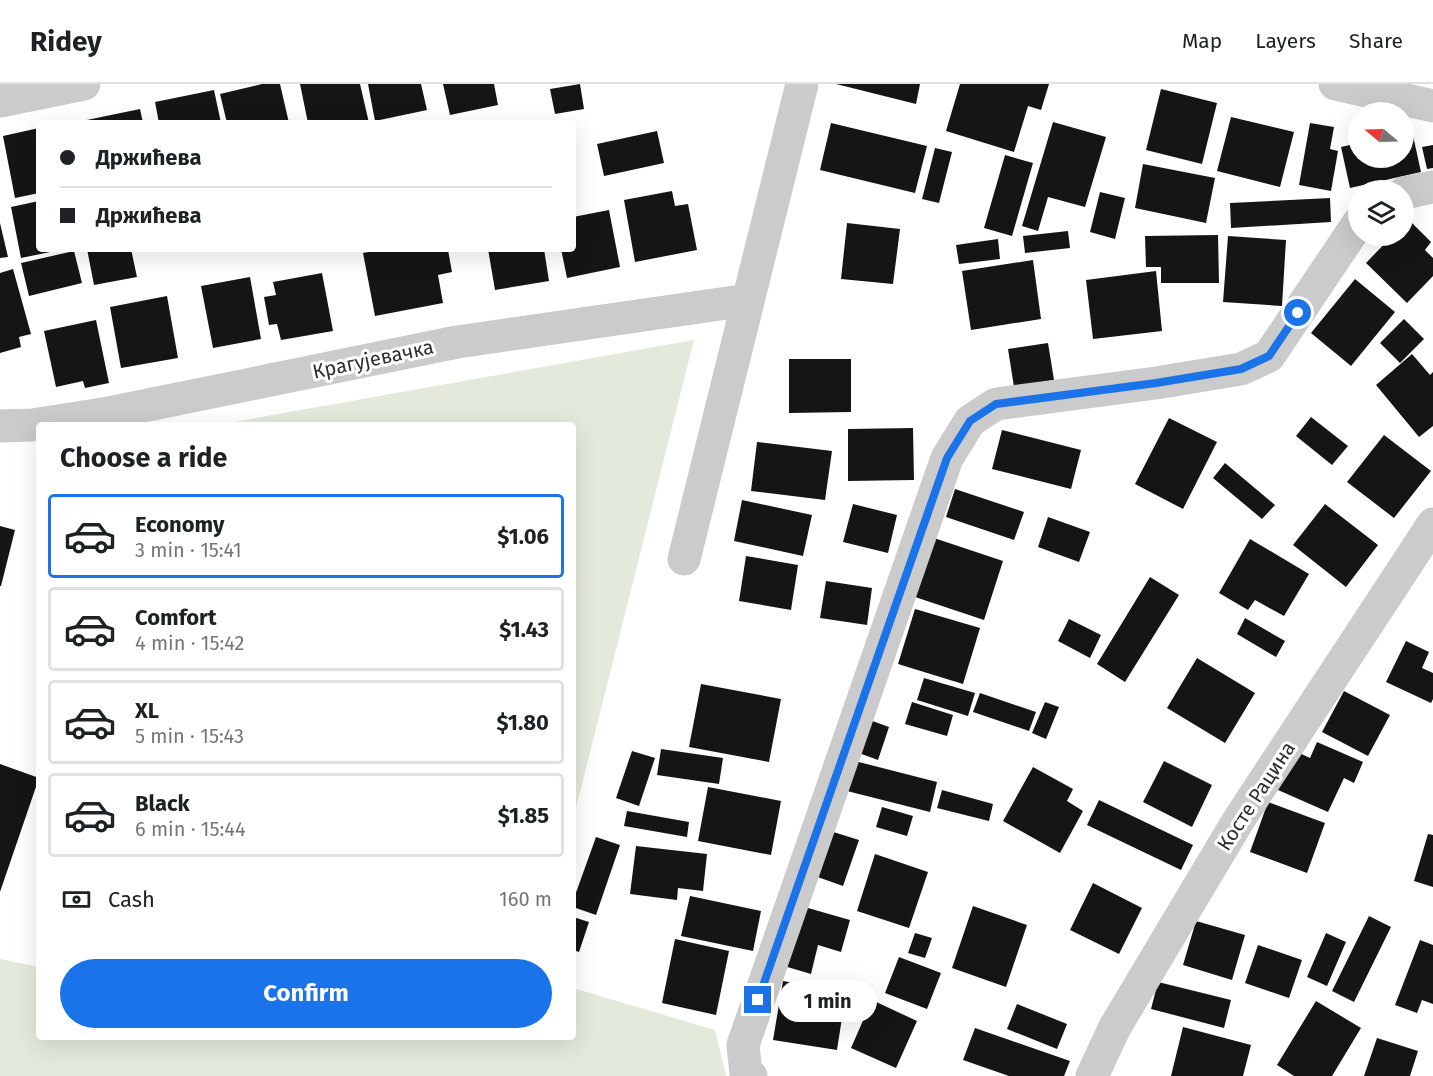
<!DOCTYPE html>
<meta charset="utf-8">
<style>
:root{--surface:#fff;--page:#f2f2f2;--text:#202124;--muted:#757577;--line:#e0e0e0;--accent:#1a73e8}
body{margin:0;font-family:"Fira Sans",sans-serif;background:var(--page);color:var(--text);height:100vh;display:flex;flex-direction:column;font-size:22px;white-space:nowrap}
*{box-sizing:border-box;margin:0}
p{font-size:20px;color:var(--muted)}
.icon{flex:none;width:33px;height:33px;fill:none;stroke:currentColor;stroke-width:2;stroke-linecap:round;stroke-linejoin:round}
.map{position:relative;flex:1;overflow:hidden}
.details{position:absolute;left:36px;top:338px;width:540px;height:618px;display:flex;flex-direction:column;background:var(--surface);border-radius:6px;box-shadow:0 6px 24px #0002}
.details>*{flex:none}
.hud{position:absolute;left:36px;top:36px;width:540px;height:132px;border-radius:6px;box-shadow:0 6px 24px #0002;display:grid;align-content:center;height:132px;padding:0 24px;background:var(--surface)}
.needle{width:39px;rotate:289deg}
.buttons{position:absolute;left:1348px;top:18px;display:grid;gap:12px}
.buttons a{display:grid;place-items:center;width:66px;height:66px;border-radius:50%;background:var(--surface);box-shadow:0 6px 24px #0002;font-size:30px}
.end{position:absolute;width:27px;height:27px;margin:-14px;border:8px solid #1a73e8;background:#fff;box-shadow:0 0 0 3px #fff}
.from{border-radius:50%}
.bubble{position:absolute;height:42px;border-radius:21px;background:var(--surface);box-shadow:0 6px 24px #0002;font-size:20px;font-weight:700;line-height:42px;text-align:center}
.hud b{display:flex;align-items:center;gap:21px;height:57px;font-size:22px}
.hud b+b{border-top:2px solid var(--line)}
.hud i{width:15px;height:15px;background:var(--text)}
ul{padding:0;list-style:none}
li{display:flex;align-items:center;gap:18px;height:84px;margin:0 12px 9px;padding:0 12px;border:3px solid var(--line);border-radius:6px}
li div{flex:1}
li b{display:block;font-size:22px}
li em{font-style:normal;font-weight:700}
li.on{border-color:var(--accent)}
li>.icon{width:54px;height:54px;stroke-width:1.5}
h2{padding:0 24px;font-size:27px;line-height:72px}
.pay{display:flex;align-items:center;gap:15px;height:66px;padding:0 24px;font-size:22px}
.pay p{margin-inline-start:auto}
.cta{display:flex;gap:12px;margin-top:auto;padding:12px 24px}
.cta a{flex:1;height:69px;border-radius:36px;background:var(--accent);color:#fff;font-size:24px;font-weight:700;line-height:69px;text-align:center}
header{display:flex;align-items:center;gap:36px;box-sizing:border-box;height:84px;padding:0 30px;background:var(--surface);border-bottom:2px solid var(--line)}
header strong{font-size:28px}
nav{display:flex;gap:33px;margin-inline-start:auto;font-size:21px}
.map>svg:first-child{display:block}
.green{fill:#e3eadc}
.building{fill:#151515}
.lines{fill:none;stroke-linecap:round;stroke-linejoin:round}
.minor{stroke:#cbcbcb;stroke-width:33}
.route{stroke:#1a73e8;stroke-width:8}
.labels{text-anchor:middle;stroke-width:6;stroke-linejoin:round;paint-order:stroke}
.street-label{font-size:20px;fill:#2e2e2e;stroke:#fff}
</style>
<header>
<strong>Ridey</strong>
<nav><a>Map</a><a>Layers</a><a>Share</a></nav>
</header>
<div class="map">
<svg width="1433" height="992" viewBox="0 0 1433 992">
<rect width="100%" height="100%" fill="#fff"/>
<path class="green" d="M694 256 573 736V340H222Z
M0 875 39 883V952H573V904L715 946 726 992H0Z"/>
<path class="building" d="M262 0H280L289 39H227L220 10Z
M300 0H360L369 39H308Z
M368 0H421L427 26 375 37Z
M443 0H494L498 21 450 31Z
M580 0 584 25 555 30 550 5Z
M836 0H920L916 20Z
M960 0H1049L1041 26 1028 22 1014 68 946 47Z
M1161 5 1217 19 1202 80 1146 66Z
M214 6 221 39H159L155 18Z
M140 25 143 39H82V37Z
M1231 33 1294 48 1280 103 1217 87Z
M1053 38 1106 53 1085 123 1048 113 1038 147 1022 142Z
M831 39 927 62 915 109 820 86Z
M1310 39 1334 43 1330 65 1338 67 1331 107 1299 101Z
M39 44V109L15 114 3 52Z
M657 47 664 79 604 92 597 60Z
M1412 47 1421 88 1350 104 1341 63 1359 59V74H1404V49Z
M1433 61V84L1427 85 1422 63Z
M935 64 952 68 939 119 922 115Z
M1005 71 1033 79 1012 152 984 144Z
M1143 80 1215 94 1206 139 1135 124Z
M672 107 675 122 688 120 697 166 635 178 624 116Z
M1100 108 1125 114 1115 155 1090 148Z
M1330 114 1331 138 1231 144 1230 119Z
M39 117V165L60 166 21 174 11 123Z
M609 126 620 183 567 194 561 165H573V133Z
M1408 135 1431 158 1425 166 1433 174V192L1407 219 1366 179 1392 152H1404V139Z
M0 139 8 173 0 174Z
M847 139 900 145 893 200 841 195Z
M1068 147 1070 164 1025 169 1023 152Z
M1218 151 1219 199H1161V183H1146L1145 152Z
M1228 152 1286 156 1282 222 1223 218Z
M998 155 1000 175 959 180 956 161Z
M87 165H131L137 193 94 201Z
M384 165H432L433 168 448 166 452 188 438 191 443 219 375 232 363 169Z
M488 165H544L549 197 495 206Z
M74 167 82 199 29 212 21 179Z
M1033 176 1041 235 971 246 962 187Z
M13 185 31 250 19 253 21 263 0 269V189Z
M1156 187 1162 247 1093 255 1086 196Z
M322 189 333 247 281 256 277 240 269 241 264 213 276 211 273 198Z
M250 193 261 255 213 264 201 202Z
M1355 195 1395 228 1351 282 1311 249Z
M167 212 178 274 121 284 110 223Z
M1404 235 1424 255 1400 279 1380 259Z
M96 236 109 299 85 304 83 297 56 303 44 247Z
M1048 259 1054 296 1014 303 1008 265Z
M1412 270 1430 291 1433 288V342L1419 353 1376 301Z
M789 275H851V328L789 329Z
M1311 333 1348 362 1332 381 1296 352Z
M1169 334 1217 358 1183 425 1135 400Z
M913 344 914 396 848 397V345Z
M1002 346 1081 366 1071 405 992 385Z
M1384 351 1431 387 1394 434 1347 398Z
M757 358 832 367 825 416 751 407Z
M1225 379 1275 421 1262 435 1213 394Z
M955 405 1024 428 1014 456 946 433Z
M742 416 812 431 803 472 734 457Z
M853 420 897 431 888 469 843 458Z
M1325 420 1378 461 1346 503 1293 461Z
M1048 433 1090 448 1079 478 1038 463Z
M0 442 15 446 1 502H0Z
M934 454 1003 477 984 536 915 513Z
M1250 455 1309 490 1284 532 1255 516 1248 526 1219 509Z
M746 472 798 481 791 526 739 517Z
M1150 493 1179 511 1125 598 1097 580Z
M826 497 872 504 867 541 820 534Z
M915 525 980 544 963 600 898 580Z
M1245 534 1285 557 1276 573 1237 550Z
M1069 535 1101 551 1090 574 1058 557Z
M1406 557 1429 568 1422 584 1433 589V615L1431 619 1386 598Z
M1197 574 1255 609 1225 659 1167 624Z
M924 594 975 609 968 632 917 616Z
M701 600 781 615 769 678 689 663Z
M1344 607 1390 631 1368 672 1322 648Z
M980 609 1036 628 1029 647 973 628Z
M912 618 953 631 947 652 905 640Z
M1045 618 1059 623 1046 655 1032 649Z
M867 635 889 643 878 676 856 668Z
M1317 658 1363 678 1354 699 1344 694 1328 728 1278 706 1295 667 1310 674Z
M661 665 723 674 719 700 657 691Z
M632 667 655 674 639 722 616 714Z
M851 676 937 698 930 728 843 706Z
M1164 677 1212 701 1192 743 1143 718Z
M0 680 39 694 0 808Z
M1033 683 1073 705 1067 717 1083 727 1060 769 1003 737Z
M708 703 781 717 771 771 698 757Z
M942 706 993 720 989 737 937 724Z
M1099 716 1193 761 1181 786 1087 741Z
M1268 718 1325 739 1307 789 1250 768Z
M882 723 913 732 907 752 876 743Z
M627 727 689 738 687 753 624 742Z
M827 746 859 756 843 802 812 791Z
M1428 750 1433 751V803L1414 797Z
M596 753 620 761 596 831 573 823V817Z
M636 762 707 770 703 807 678 804 677 816 630 810Z
M875 770 928 788 909 844 857 827Z
M1093 799 1142 824 1119 870 1070 846Z
M690 812 761 827 753 867 681 852Z
M801 822 850 836 841 868 818 861 811 890 784 882Z
M973 822 1027 841 1006 903 952 884Z
M1369 832 1391 843 1354 918 1332 907Z
M573 833 589 838 579 868 573 866Z
M1196 837 1245 851 1232 896 1183 881Z
M915 849 932 854 925 874 908 869Z
M1326 849 1346 858 1327 902 1307 893Z
M675 855 729 867 716 931 662 919Z
M1420 856 1433 861V920L1422 916 1417 929 1395 921Z
M1258 861 1302 876 1289 914 1245 899Z
M899 873 941 889 927 925 885 909Z
M783 897 846 908 837 966 773 956Z
M1158 898 1231 916 1224 944 1151 925Z
M872 916 917 937 896 984 851 964Z
M1316 917 1361 944 1332 992H1294L1277 981Z
M1017 920 1067 940 1057 965 1007 945Z
M1183 943 1251 961 1243 992H1171Z
M975 944 1070 977 1064 992H1009L963 976Z
M1377 954 1418 967 1410 992H1364Z"/>
<g class="lines">
<path class="minor" d="M1335 0 1433 22
M0 17 84 0
M1404 109 1433 103
M0 342 32 341 109 329 457 258 748 216
M684 475 802 0
M751 992 746 990 743 961 947 374 970 337 996 320 1156 299 1241 285 1269 272 1359 138
M1092 992 1115 943 1238 737 1433 440"/>
</g>
<g class="lines">
<path class="route" d="M758 916 947 374 970 337 996 320 1156 299 1241 285 1269 272 1298 229"/>
</g>
<g class="labels">
<g class="street-label">
<text transform="translate(373 275) rotate(-12)" y="7">Крагујевачка</text>
<text transform="translate(1256 712) rotate(-57)" y="7">Косте Рацина</text>
</g>
</g>
</svg>
<div class="buttons">
<a><svg class="needle" viewBox="-14 -14 28 28"><path d="M0-13l5 13h-10z" fill="#e53935"/><path d="M0 13l5-13h-10z" fill="#757577"/></svg></a>
<a><svg class="icon" aria-label="layers" viewBox="0 0 24 24"><path d="M12 4l9 5-9 5-9-5zM3 14l9 5 9-5"/></svg></a>
</div>
<i class="end from" style="left:1298px;top:229px"></i>
<i class="end" style="left:758px;top:916px"></i>
<div class="bubble" style="left:778px;top:896px;width:99px">1 min</div>
<div class="hud">
<b><i class="from"></i>Држићева</b>
<b><i></i>Држићева</b>
</div>
<section class="details">
<h2>Choose a ride</h2>
<ul>
<li class="on"><svg class="icon" aria-label="car" viewBox="0 0 24 24"><path d="M5 17H2v-5l4-1 3-4h7l3 4 3 1v5h-3M9 17h6M6 11h13"/><circle cx="7" cy="17" r="2"/><circle cx="17" cy="17" r="2"/></svg><div><b>Economy</b><p>3 min · 15:41</p></div><em>$1.06</em></li>
<li><svg class="icon" aria-label="car" viewBox="0 0 24 24"><path d="M5 17H2v-5l4-1 3-4h7l3 4 3 1v5h-3M9 17h6M6 11h13"/><circle cx="7" cy="17" r="2"/><circle cx="17" cy="17" r="2"/></svg><div><b>Comfort</b><p>4 min · 15:42</p></div><em>$1.43</em></li>
<li><svg class="icon" aria-label="car" viewBox="0 0 24 24"><path d="M5 17H2v-5l4-1 3-4h7l3 4 3 1v5h-3M9 17h6M6 11h13"/><circle cx="7" cy="17" r="2"/><circle cx="17" cy="17" r="2"/></svg><div><b>XL</b><p>5 min · 15:43</p></div><em>$1.80</em></li>
<li><svg class="icon" aria-label="car" viewBox="0 0 24 24"><path d="M5 17H2v-5l4-1 3-4h7l3 4 3 1v5h-3M9 17h6M6 11h13"/><circle cx="7" cy="17" r="2"/><circle cx="17" cy="17" r="2"/></svg><div><b>Black</b><p>6 min · 15:44</p></div><em>$1.85</em></li>
</ul>
<div class="pay"><svg class="icon" aria-label="cash" viewBox="0 0 24 24"><path d="M3 7h18v10H3z"/><circle cx="12" cy="12" r="2"/></svg>Cash<p>160 m</p></div>
<div class="cta"><a>Confirm</a></div>
</section>
</div>
